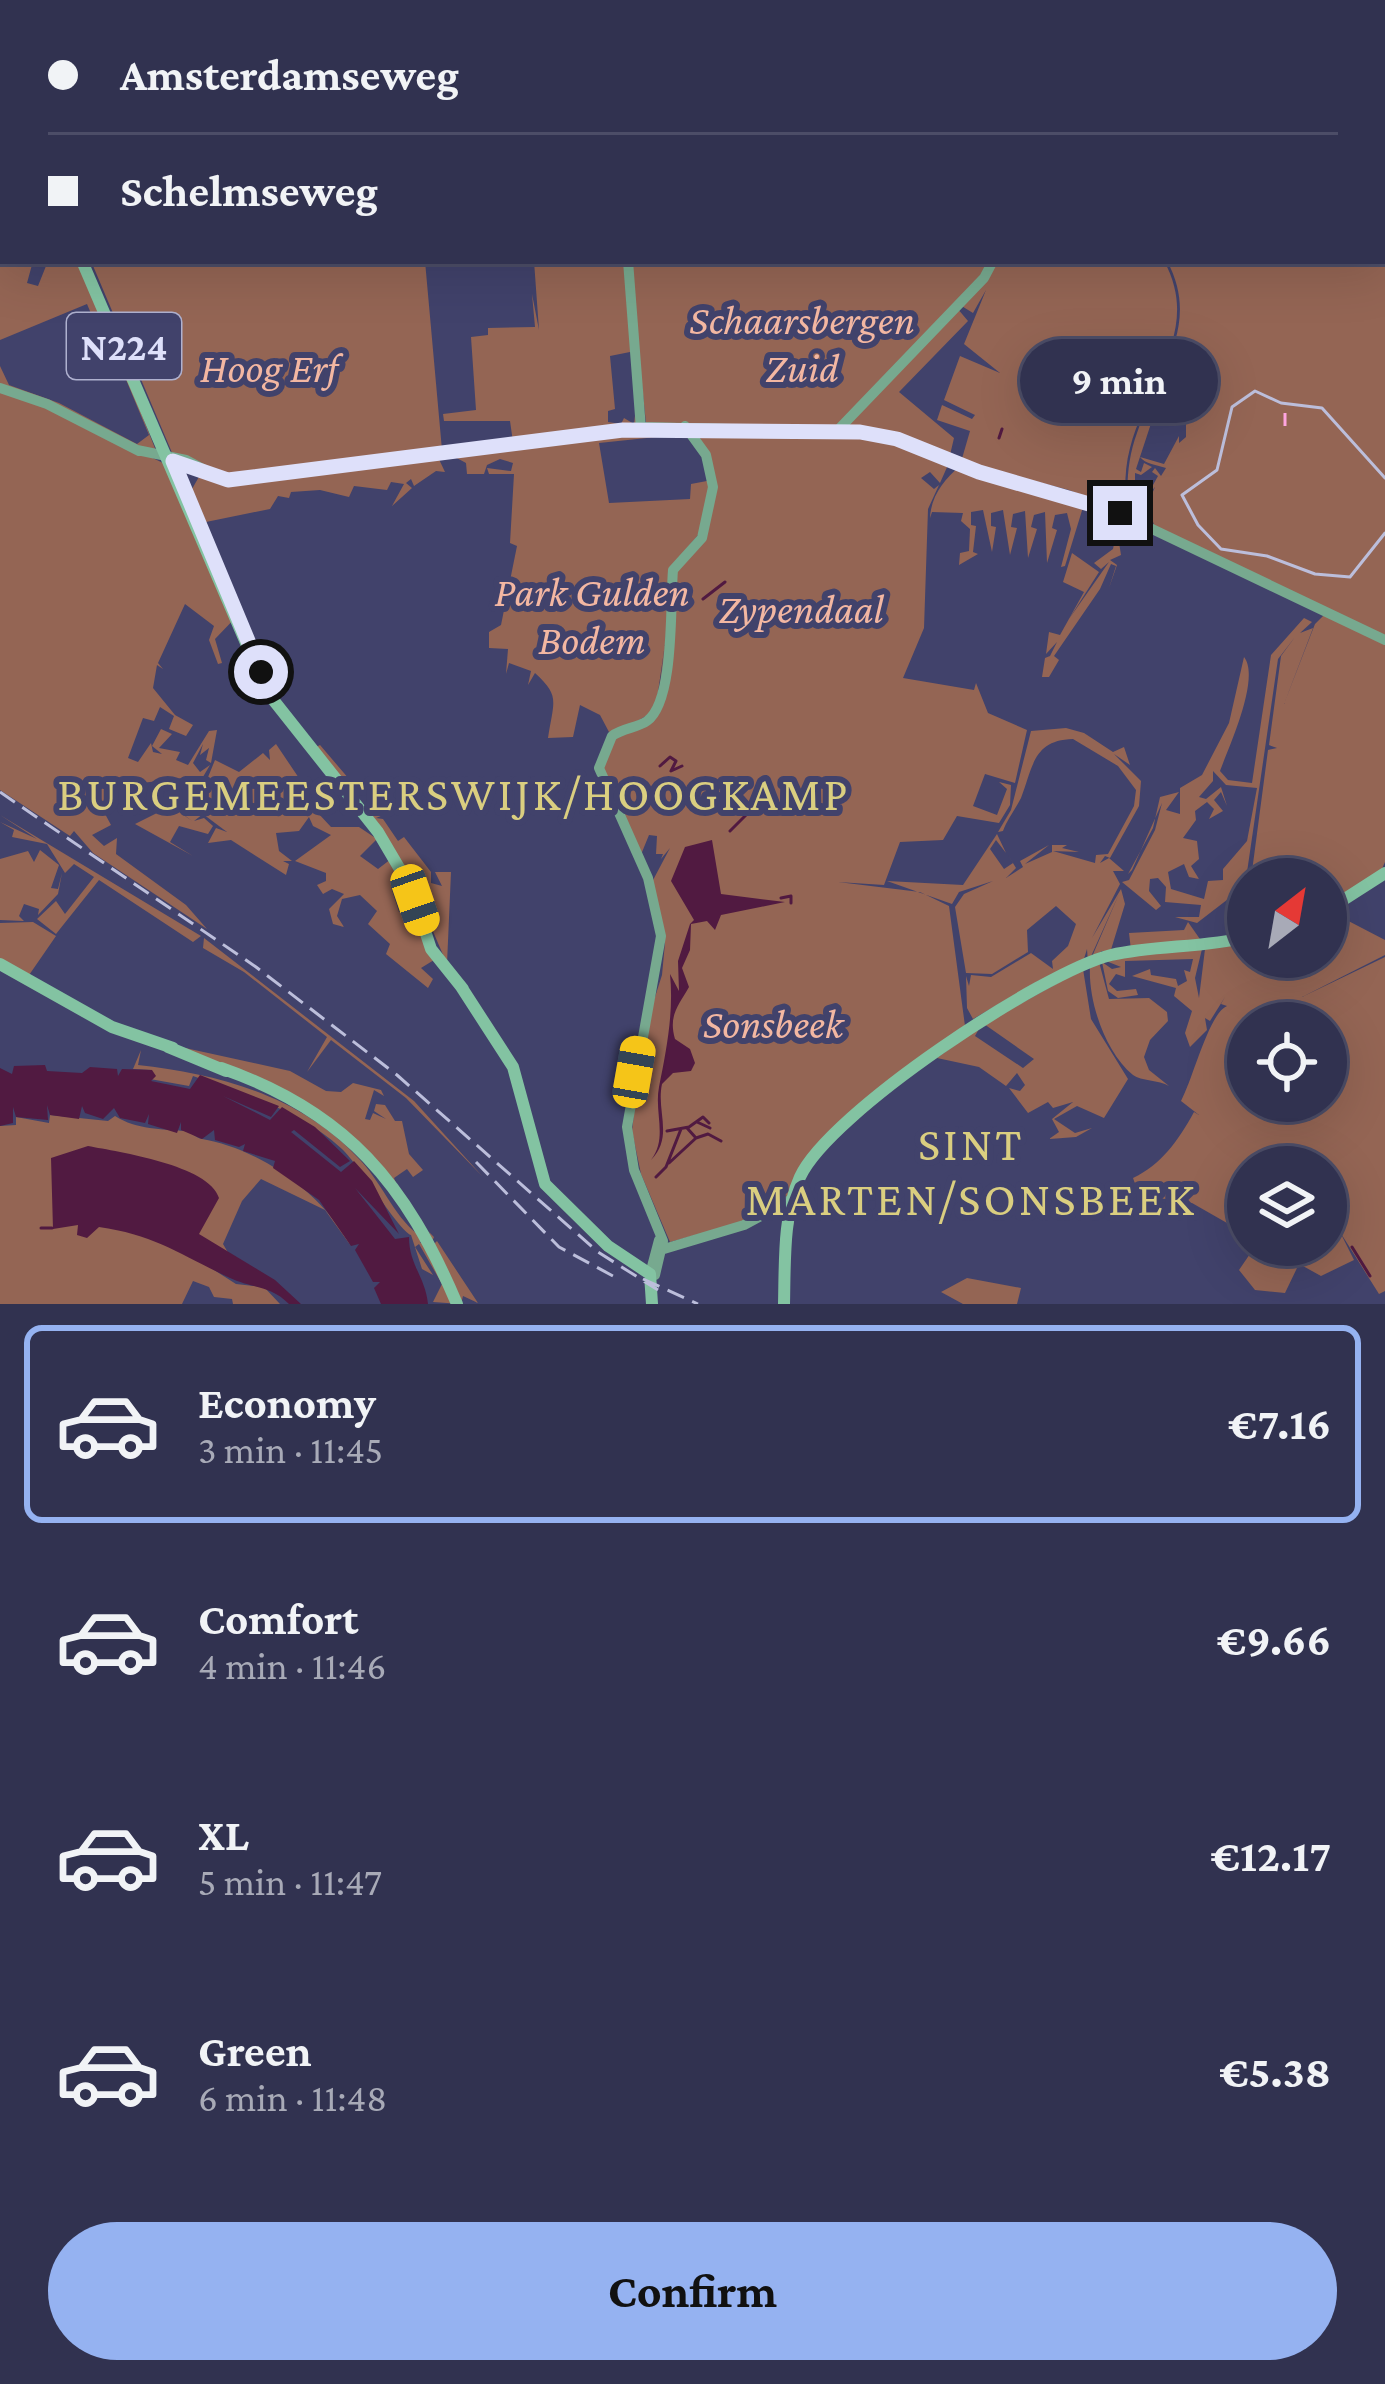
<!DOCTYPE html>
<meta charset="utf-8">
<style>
:root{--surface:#313250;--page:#393a57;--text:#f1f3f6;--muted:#a8aab7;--line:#4c4d67;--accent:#95b2f1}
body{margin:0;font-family:"Crimson Pro",serif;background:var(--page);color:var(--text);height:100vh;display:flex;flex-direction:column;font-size:45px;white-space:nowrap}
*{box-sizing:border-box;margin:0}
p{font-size:39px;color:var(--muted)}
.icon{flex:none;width:66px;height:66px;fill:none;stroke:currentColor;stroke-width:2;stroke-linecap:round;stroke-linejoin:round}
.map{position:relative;height:1304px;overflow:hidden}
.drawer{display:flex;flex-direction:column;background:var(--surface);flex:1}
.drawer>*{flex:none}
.guide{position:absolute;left:0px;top:0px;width:1386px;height:264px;box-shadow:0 12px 48px #0002,0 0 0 3px var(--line);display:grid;align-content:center;height:264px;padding:0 48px;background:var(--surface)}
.needle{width:78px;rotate:31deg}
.buttons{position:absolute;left:1227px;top:858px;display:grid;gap:24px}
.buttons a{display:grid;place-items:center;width:120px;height:120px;border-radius:50%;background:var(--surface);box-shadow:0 12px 48px #0002,0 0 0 3px var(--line);font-size:60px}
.end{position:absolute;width:54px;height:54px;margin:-27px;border:15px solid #dee0fa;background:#111;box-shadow:0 0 0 6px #111}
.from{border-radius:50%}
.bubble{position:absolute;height:84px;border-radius:42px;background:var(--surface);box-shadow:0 12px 48px #0002,0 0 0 3px var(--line);font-size:39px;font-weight:700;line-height:84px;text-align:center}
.car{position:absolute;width:36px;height:72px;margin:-36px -18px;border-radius:15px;box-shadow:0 0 9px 3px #0007;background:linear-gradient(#f5c518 24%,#345 0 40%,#f5c518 0 76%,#345 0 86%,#f5c518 0)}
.guide b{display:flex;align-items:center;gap:42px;height:114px;font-size:45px}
.guide b+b{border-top:3px solid var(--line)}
.guide i{width:30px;height:30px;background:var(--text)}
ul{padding:21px 0 0;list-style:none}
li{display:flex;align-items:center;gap:36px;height:198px;margin:0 24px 18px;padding:0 24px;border:6px solid transparent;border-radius:18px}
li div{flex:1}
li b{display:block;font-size:45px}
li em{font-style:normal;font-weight:700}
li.active{border-color:var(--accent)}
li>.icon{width:108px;height:108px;stroke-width:1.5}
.primary-button{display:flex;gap:24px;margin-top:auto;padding:24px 48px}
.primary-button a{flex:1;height:138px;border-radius:72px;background:var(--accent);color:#111;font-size:48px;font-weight:700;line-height:138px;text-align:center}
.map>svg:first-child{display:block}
.green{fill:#946554;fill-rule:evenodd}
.water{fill:#511a41}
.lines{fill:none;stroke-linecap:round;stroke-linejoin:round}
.stream{stroke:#511a41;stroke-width:3}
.ferry{stroke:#fea5df;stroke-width:3;stroke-dasharray:15 12;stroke-linecap:butt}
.secondary{stroke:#77a98f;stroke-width:10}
.primary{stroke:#83c3a2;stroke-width:12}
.motorway{stroke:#8ddbb3;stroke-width:15}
.tram{stroke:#bcbedb;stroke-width:3}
.rail{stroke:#bcbedb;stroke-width:3;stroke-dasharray:18 9;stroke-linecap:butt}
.route{stroke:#dee0fa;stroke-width:15}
.labels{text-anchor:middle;stroke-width:12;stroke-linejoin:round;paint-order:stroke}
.shield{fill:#41426b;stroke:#afb1cf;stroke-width:3}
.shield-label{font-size:39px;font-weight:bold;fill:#dee0fa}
.park-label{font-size:42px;font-style:italic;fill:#f3b7a2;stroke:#41426b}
.quarter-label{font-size:48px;letter-spacing:3px;fill:#dace80;stroke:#41426b}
</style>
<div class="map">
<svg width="1385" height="1304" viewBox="0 0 1385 1304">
<rect width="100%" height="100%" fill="#41426b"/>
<path class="green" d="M0 0H554L3 3V36Z
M0 58 3 261H33L27 283 38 286 48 261H81L158 456 0 387V366L9 385 59 403 137 444 149 435 112 346 105 347 87 304 0 340Z
M1383 177 1385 179V636L1155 529 1151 514 1152 527 1146 508 1155 487 1147 496 1158 476 1152 472 1155 468 1161 476 1166 468C1157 465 1145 464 1140 457L1164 464 1179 436V443L1186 437V382L1166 378 1136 469 1141 472 1144 463 1152 467 1141 475 1135 473V493L1145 499 1143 519 1129 516C1126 487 1127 460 1137 433 1157 374 1202 325 1167 261H1383Z
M91 261H425L442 450 228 478 173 455Z
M534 261H627L635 351 610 356 615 409 608 411V422L621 424 624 418 634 424 637 398 638 425 513 442 510 421H444L443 414 476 410 471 337 488 335V328L535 327 532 294 539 330Z
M629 261H991L957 308 968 321 899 392 954 438 950 455 845 428 862 402 834 427 646 423Z
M994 261H1164C1202 330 1147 382 1130 448 1124 470 1125 492 1126 514L1069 490 961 462 970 431 937 420 942 405 972 419 975 415 944 400 960 356 1000 373 964 344 986 290 973 313 960 305Z
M0 390 36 401 163 463 240 613 215 639 222 663 218 664 209 640 214 626 185 604 158 663 163 669 157 665 153 688 175 715 193 725 186 736 169 729 174 716 160 707 154 721 143 718 128 758 138 762 151 743 153 752 162 754 152 746 161 729 172 734 159 748 180 752 176 760 188 765 209 731 217 730 211 763 206 760 209 748 200 755 203 744 193 763 200 772 210 765 200 782 190 777 118 786 104 812 111 825 92 835 104 846 117 838 116 854 186 905 207 929 93 853 74 831 70 836 0 790Z
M679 428 685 434 599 443 609 503 690 499 691 484 712 480 704 528 677 560 656 706 646 720 609 732 600 715 580 705 573 737 548 738C554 700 560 696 535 673L528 685 531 671 509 663 506 674 508 649 489 648V632L501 625 517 546 510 543 514 474H489L487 468 511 471 513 463 500 459 487 465 484 474H467L466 463 455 457 606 433Z
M688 431 875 434 948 465 940 483 930 472 921 478 934 489 939 485 928 509 924 628 903 678 974 690 976 683 988 713 1027 730 1015 783 985 774 973 806 997 815 1007 789 999 782 1011 785 1010 805 999 823 957 816 943 840 900 842 884 885 838 882 920 892 949 906 965 1026 805 1165 792 1231 783 1204 751 1220 670 1242 641 1174 632 1131 643 1035 662 975 665 943 652 882 670 848 661 859 663 854H656L657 836 649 835 640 857 601 770 615 735 657 709 673 577 696 548 714 478Z
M437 455 445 472 436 471 414 486 411 479 406 483 412 488 392 506 404 484 391 482 387 490 354 486 349 497 320 490 291 492 289 498 278 496 270 509 206 522 192 489 200 475 215 480Z
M959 467 1084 504 1065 566 1061 567 1071 529 1067 513 1055 515 1052 528 1057 530 1047 563 1045 512 1034 515 1031 527 1037 529 1028 558 1025 511 1013 514 1011 527 1017 528 1010 555 1003 510 991 513V526L996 527 992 552 983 510 971 512V525L976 526 973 552 978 554 959 565 960 553 969 551 970 529 961 521 963 513 932 512 930 518C931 495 945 479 959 467Z
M1117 530 1121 555 1110 560 1117 565 1109 588 1116 566 1111 564 1100 589 1054 656 1059 660 1049 677H1042L1045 658 1050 656 1057 642 1046 654 1049 632 1060 635 1084 592 1063 582 1072 553 1099 572 1069 619 1109 562 1101 569 1094 563 1113 549Z
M1325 614 1385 641V862L1380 873 1332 900 1326 879H1297L1300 865 1286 868 1290 879H1251L1268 750 1277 748 1269 745 1281 656 1295 637 1278 659 1245 886 1197 923 1175 917H1199L1201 905 1165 902 1166 887 1158 878 1150 879 1149 891 1161 906 1156 910 1122 882 1129 880 1155 830 1162 803 1132 870 1128 874 1153 828 1160 797 1179 792 1166 810 1180 814V788L1202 775 1229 723 1244 657C1261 678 1228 749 1220 771L1228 780 1252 783 1271 655 1304 618 1312 622 1300 633 1313 628 1284 704 1315 624ZM1213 771 1226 785 1257 788 1247 841 1223 869V880L1208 881 1204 899 1171 889 1168 872 1184 864 1189 877 1199 879 1191 866 1199 859 1197 841 1183 838 1196 820 1195 811 1207 802 1214 809 1209 819 1223 811 1214 800 1221 792 1227 806 1221 787 1206 799 1199 797 1213 781Z
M1066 728 1084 733 1113 752 1124 747 1130 765 1114 754 1141 781 1139 806 1110 858 1105 856 1100 863 1109 858 1124 871H1113L1120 884 1092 938 1121 889 1125 904 1110 953 1131 950 1129 933 1184 930 1188 922 1202 942 1107 955 1102 951 1091 959 1119 894 1088 963 1087 949 1083 962 1038 981 973 1019 967 1008 966 976 969 986 971 975 991 977 1031 953 1053 969 1052 961 1068 946 1076 924 1056 906 1027 930 1028 952 992 974 966 973 955 907 964 894 993 881 959 892 952 904 887 881 963 885 997 834 1006 853 996 840 990 849 1004 869 1013 863 1008 855 1016 868 1006 878 1023 867 1020 861 1049 845 1025 864 1052 852V845H1067L1062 848 1079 852 1053 851 1095 863 1096 855 1108 854 1134 806 1136 790 1118 766 1073 739C1033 740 1033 767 1021 798 1015 810 1007 820 1003 831L998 832 1011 810 1031 731Z
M276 744 307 790 303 797 331 827H359L377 839 360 856 378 869 391 859 402 882 391 887 399 912 413 909 434 960 421 968 433 979 428 988 386 954 390 944 368 924 377 911 360 895 342 899 337 916 344 927 333 924 329 909 344 894 332 889 323 894 317 885 326 881V873L295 861 331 835 313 826 309 817 299 831 276 833 279 851 292 861H283L289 864 286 875 231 840 208 843 216 828 227 832 203 814 194 821 204 818 213 826 208 834 179 826 170 842 193 856 135 824 171 806 192 821 174 807 204 787 215 760 239 772 263 753 270 760 269 750Z
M320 745 355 786 354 794 369 812 383 801 390 812 376 818 383 819 398 841 404 837 431 872V883L442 886 435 872H451L447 964 417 894 316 747Z
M0 815 201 936 193 942 99 880 56 934 37 919 56 901 65 914 94 877 74 864 65 873 47 844 12 837 14 830 0 822 37 839Z
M40 850 59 865 51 888 58 889 62 873 58 894 38 915 39 909 24 904 19 916 24 921 0 920V859L28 851 34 862Z
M1335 914 1385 940V955L1302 997 1385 957V1291L1379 1294 1340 1232 1354 1260 1321 1276 1265 1245H1298L1313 1253 1326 1240 1332 1244 1326 1237V1167H1248V1235L1192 1203 1139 1195 1133 1178C1161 1165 1178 1141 1194 1112L1199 1115 1181 1101C1193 1079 1209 1013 1227 1006L1221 1004 1225 997 1210 1021 1205 1018 1207 1030 1190 1047 1185 1033 1192 1011 1174 996 1176 988 1132 976 1150 969 1151 975 1176 979 1178 986 1187 981 1184 970 1190 972 1193 959 1125 961V977L1116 974 1109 984 1117 991 1136 989 1138 995 1118 998 1108 991 1102 962 1112 969 1121 967 1106 961 1112 957 1202 949 1195 978 1199 998 1205 949 1248 939V957H1260L1249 968 1264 957H1326V920ZM1248 1023H1326V1101H1248Z
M33 922 56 936 27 978 0 961V923Z
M204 938 414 1101 483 1177 406 1098 331 1040 307 1072 327 1037 244 972 203 948Z
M1099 962 1109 999 1149 998 1167 1012 1168 1021 1150 1040 1144 1057 1149 1070 1169 1086C1159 1080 1141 1081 1133 1075 1105 1052 1088 1001 1090 966Z
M1083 969 1091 1019 1128 1079 1104 1118 1077 1106 1054 1119 1075 1133 1092 1128 1076 1137 1049 1139 1059 1132 1052 1119 1073 1102 1053 1108 1048 1102 1028 1113 1009 1088 1020 1091 1025 1085 1017 1073 1006 1086 979 1067 937 1058 980 1027 975 1036 1023 1068 1034 1059 984 1024Z
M167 1044 290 1071 326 1091 341 1092 353 1083 381 1090 384 1096 374 1090 365 1119 370 1120 373 1113 386 1119 374 1111 376 1104 385 1105 395 1121H402L409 1154 423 1170 413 1177 407 1169 394 1178 396 1183 336 1123Z
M141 1050 138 1065C219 1074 303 1096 361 1161 384 1186 396 1221 423 1238L420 1243 432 1241 429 1232 434 1237 429 1249 437 1241 478 1303 463 1296 461 1304 433 1302 442 1284 419 1244 415 1247 433 1275 422 1269 411 1235C399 1231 360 1166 342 1149 299 1109 247 1096 193 1076L189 1086 150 1079 152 1070 133 1069Z
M50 1115 108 1121 115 1116C137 1130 162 1129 185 1131 191 1132 196 1138 202 1139 251 1147 317 1185 351 1246L325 1210 261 1179 242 1201 223 1244 230 1256 210 1244 200 1261 236 1284 264 1287 280 1304H233L232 1299 214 1297 209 1287 193 1281 182 1304H0V1126L16 1125V1117L49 1123Z
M1249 1245 1260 1246 1297 1268 1285 1293 1255 1290 1239 1270 1254 1248Z
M967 1278 1021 1288 1017 1304H963L941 1292Z"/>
<path class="water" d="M712 840 721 894 785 902 721 915 715 930 707 921 691 924 690 950 682 968 689 987C679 1005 668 1015 675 1039L690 1049 695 1063 691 1071 673 1073 662 1084C656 1112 674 1136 651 1160 668 1138 654 1113 659 1087 666 1052 674 1013 670 974L679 991 678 961 690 924 694 920 671 881 685 847Z
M45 1065 47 1071 82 1073 90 1067 117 1069 118 1076 122 1069 152 1070 156 1076 151 1081 190 1089 200 1075 279 1106 271 1117 223 1096 270 1120 282 1107 315 1127 350 1161 340 1167 294 1130 291 1132 341 1172 354 1161 372 1181 399 1234 355 1188 395 1239 409 1237C409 1265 425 1276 428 1304H381L374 1288 380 1282H373L355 1250 359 1244 351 1246 319 1200 273 1168 275 1161 243 1151 245 1144 239 1147 215 1140 214 1130 202 1139 181 1130V1122L177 1133 148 1124 149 1114 145 1123 120 1118 114 1108 103 1119 85 1113 82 1106 79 1119 50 1115 47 1105 48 1120 16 1117 13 1107V1123L0 1126V1068L12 1074 14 1066Z
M88 1146C119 1152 209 1165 219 1198L199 1234 275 1280 301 1304H289C270 1285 254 1289 230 1278 181 1255 155 1235 99 1227L87 1238 77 1235 78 1225 53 1229 51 1158Z"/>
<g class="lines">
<path class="stream" d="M315 3 316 0
M999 438 1002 429
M703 599 725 582
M660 766 670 757 676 761 671 771 682 766
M730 831 747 814
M781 898 791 896V903
M697 1122 710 1128
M687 1128 696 1138 708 1134 721 1141
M667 1131 689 1127 703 1117 709 1123
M669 1163 696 1138
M656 1177 666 1167 681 1129
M41 1228H52
M1352 1247 1370 1276"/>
<path class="ferry" d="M1285 426V413"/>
<path class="secondary" d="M631 3 632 0
M1086 3 1087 0
M628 261 641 429
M0 388 47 404 139 451
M837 431 984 278 993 261
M855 431C900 437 937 457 980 472 1034 492 1089 498 1142 523
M137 450 186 460 223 480 641 427 860 432
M1150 528 1385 640
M659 1240 650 1274 655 1275 663 1241 634 1170 627 1127 661 936 648 878 599 768 612 736C623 728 637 728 647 721 675 701 670 603 673 570L702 538 713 487 706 455 685 426
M664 1249 744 1225 794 1198"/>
<path class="primary" d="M0 33 3 39
M0 52 3 59
M82 261 267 692 378 832 411 888 431 949 463 989
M1326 911 1385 873
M0 964 112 1027 173 1048
M460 985 513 1067 545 1184 608 1246 650 1274 652 1304
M168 1047 226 1071
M221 1068C347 1112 406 1184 457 1304
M784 1304C785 1263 783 1214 800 1177 829 1113 1042 972 1111 955 1156 945 1203 948 1248 937"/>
<path class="motorway" d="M1222 0 1225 3
M1383 159 1385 161
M1383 173 1385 176"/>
<path class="tram" d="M1385 478 1322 408 1281 403 1255 391 1232 407 1217 470 1182 495 1198 525 1221 549 1267 556 1315 574 1350 577 1385 533"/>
<path class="rail" d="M0 792 256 967 397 1075 598 1252 658 1290
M476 1162 559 1247 613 1276
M643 1279 698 1304"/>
</g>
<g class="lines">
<path class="route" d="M261 672 173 461 228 480 623 430 860 432 897 439 979 472 1120 513"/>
</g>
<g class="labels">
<rect class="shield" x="67" y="313" width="114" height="66" rx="9"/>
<g class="shield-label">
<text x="124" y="360">N224</text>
</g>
<g class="park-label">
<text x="802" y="334">Schaarsbergen<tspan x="802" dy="48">Zuid</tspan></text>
<text x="269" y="382">Hoog Erf</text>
<text x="592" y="606">Park Gulden<tspan x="592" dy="48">Bodem</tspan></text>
<text x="801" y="623">Zypendaal</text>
<text x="773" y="1038">Sonsbeek</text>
</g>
<g class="quarter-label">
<text x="454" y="810">BURGEMEESTERSWIJK/HOOGKAMP</text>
<text x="971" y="1160">SINT<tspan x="971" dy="55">MARTEN/SONSBEEK</tspan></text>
</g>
</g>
</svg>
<div class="buttons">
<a><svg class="needle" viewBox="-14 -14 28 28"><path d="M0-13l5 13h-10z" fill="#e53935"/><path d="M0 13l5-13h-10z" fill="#a8aab7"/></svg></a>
<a><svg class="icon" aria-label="locate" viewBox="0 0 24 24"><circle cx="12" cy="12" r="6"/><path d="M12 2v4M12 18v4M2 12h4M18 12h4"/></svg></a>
<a><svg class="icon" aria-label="layers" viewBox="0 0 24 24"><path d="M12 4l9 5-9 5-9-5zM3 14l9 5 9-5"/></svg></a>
</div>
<i class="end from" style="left:261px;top:672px"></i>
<i class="end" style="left:1120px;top:513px"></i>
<div class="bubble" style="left:1020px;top:339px;width:198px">9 min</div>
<i class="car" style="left:415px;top:900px;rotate:161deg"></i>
<i class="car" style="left:634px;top:1072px;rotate:10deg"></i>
<div class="guide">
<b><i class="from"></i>Amsterdamseweg</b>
<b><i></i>Schelmseweg</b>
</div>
</div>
<section class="drawer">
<ul>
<li class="active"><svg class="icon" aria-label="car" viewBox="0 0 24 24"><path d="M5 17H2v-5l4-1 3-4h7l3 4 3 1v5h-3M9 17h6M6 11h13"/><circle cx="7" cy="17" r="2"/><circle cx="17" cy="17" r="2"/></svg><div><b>Economy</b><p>3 min · 11:45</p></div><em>€7.16</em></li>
<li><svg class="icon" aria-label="car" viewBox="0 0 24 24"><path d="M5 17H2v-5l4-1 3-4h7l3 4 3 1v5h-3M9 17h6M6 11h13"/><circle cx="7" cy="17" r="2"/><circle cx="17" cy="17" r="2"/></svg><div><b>Comfort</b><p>4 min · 11:46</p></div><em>€9.66</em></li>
<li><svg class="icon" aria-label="car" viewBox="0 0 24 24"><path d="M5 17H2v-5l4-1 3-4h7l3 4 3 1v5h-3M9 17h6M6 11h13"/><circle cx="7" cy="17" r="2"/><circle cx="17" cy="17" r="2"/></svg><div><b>XL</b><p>5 min · 11:47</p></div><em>€12.17</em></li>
<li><svg class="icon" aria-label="car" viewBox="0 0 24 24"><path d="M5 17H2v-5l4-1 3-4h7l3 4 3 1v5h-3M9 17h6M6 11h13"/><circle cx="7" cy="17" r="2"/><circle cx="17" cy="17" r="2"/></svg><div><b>Green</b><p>6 min · 11:48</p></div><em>€5.38</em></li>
</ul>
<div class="primary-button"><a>Confirm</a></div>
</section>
